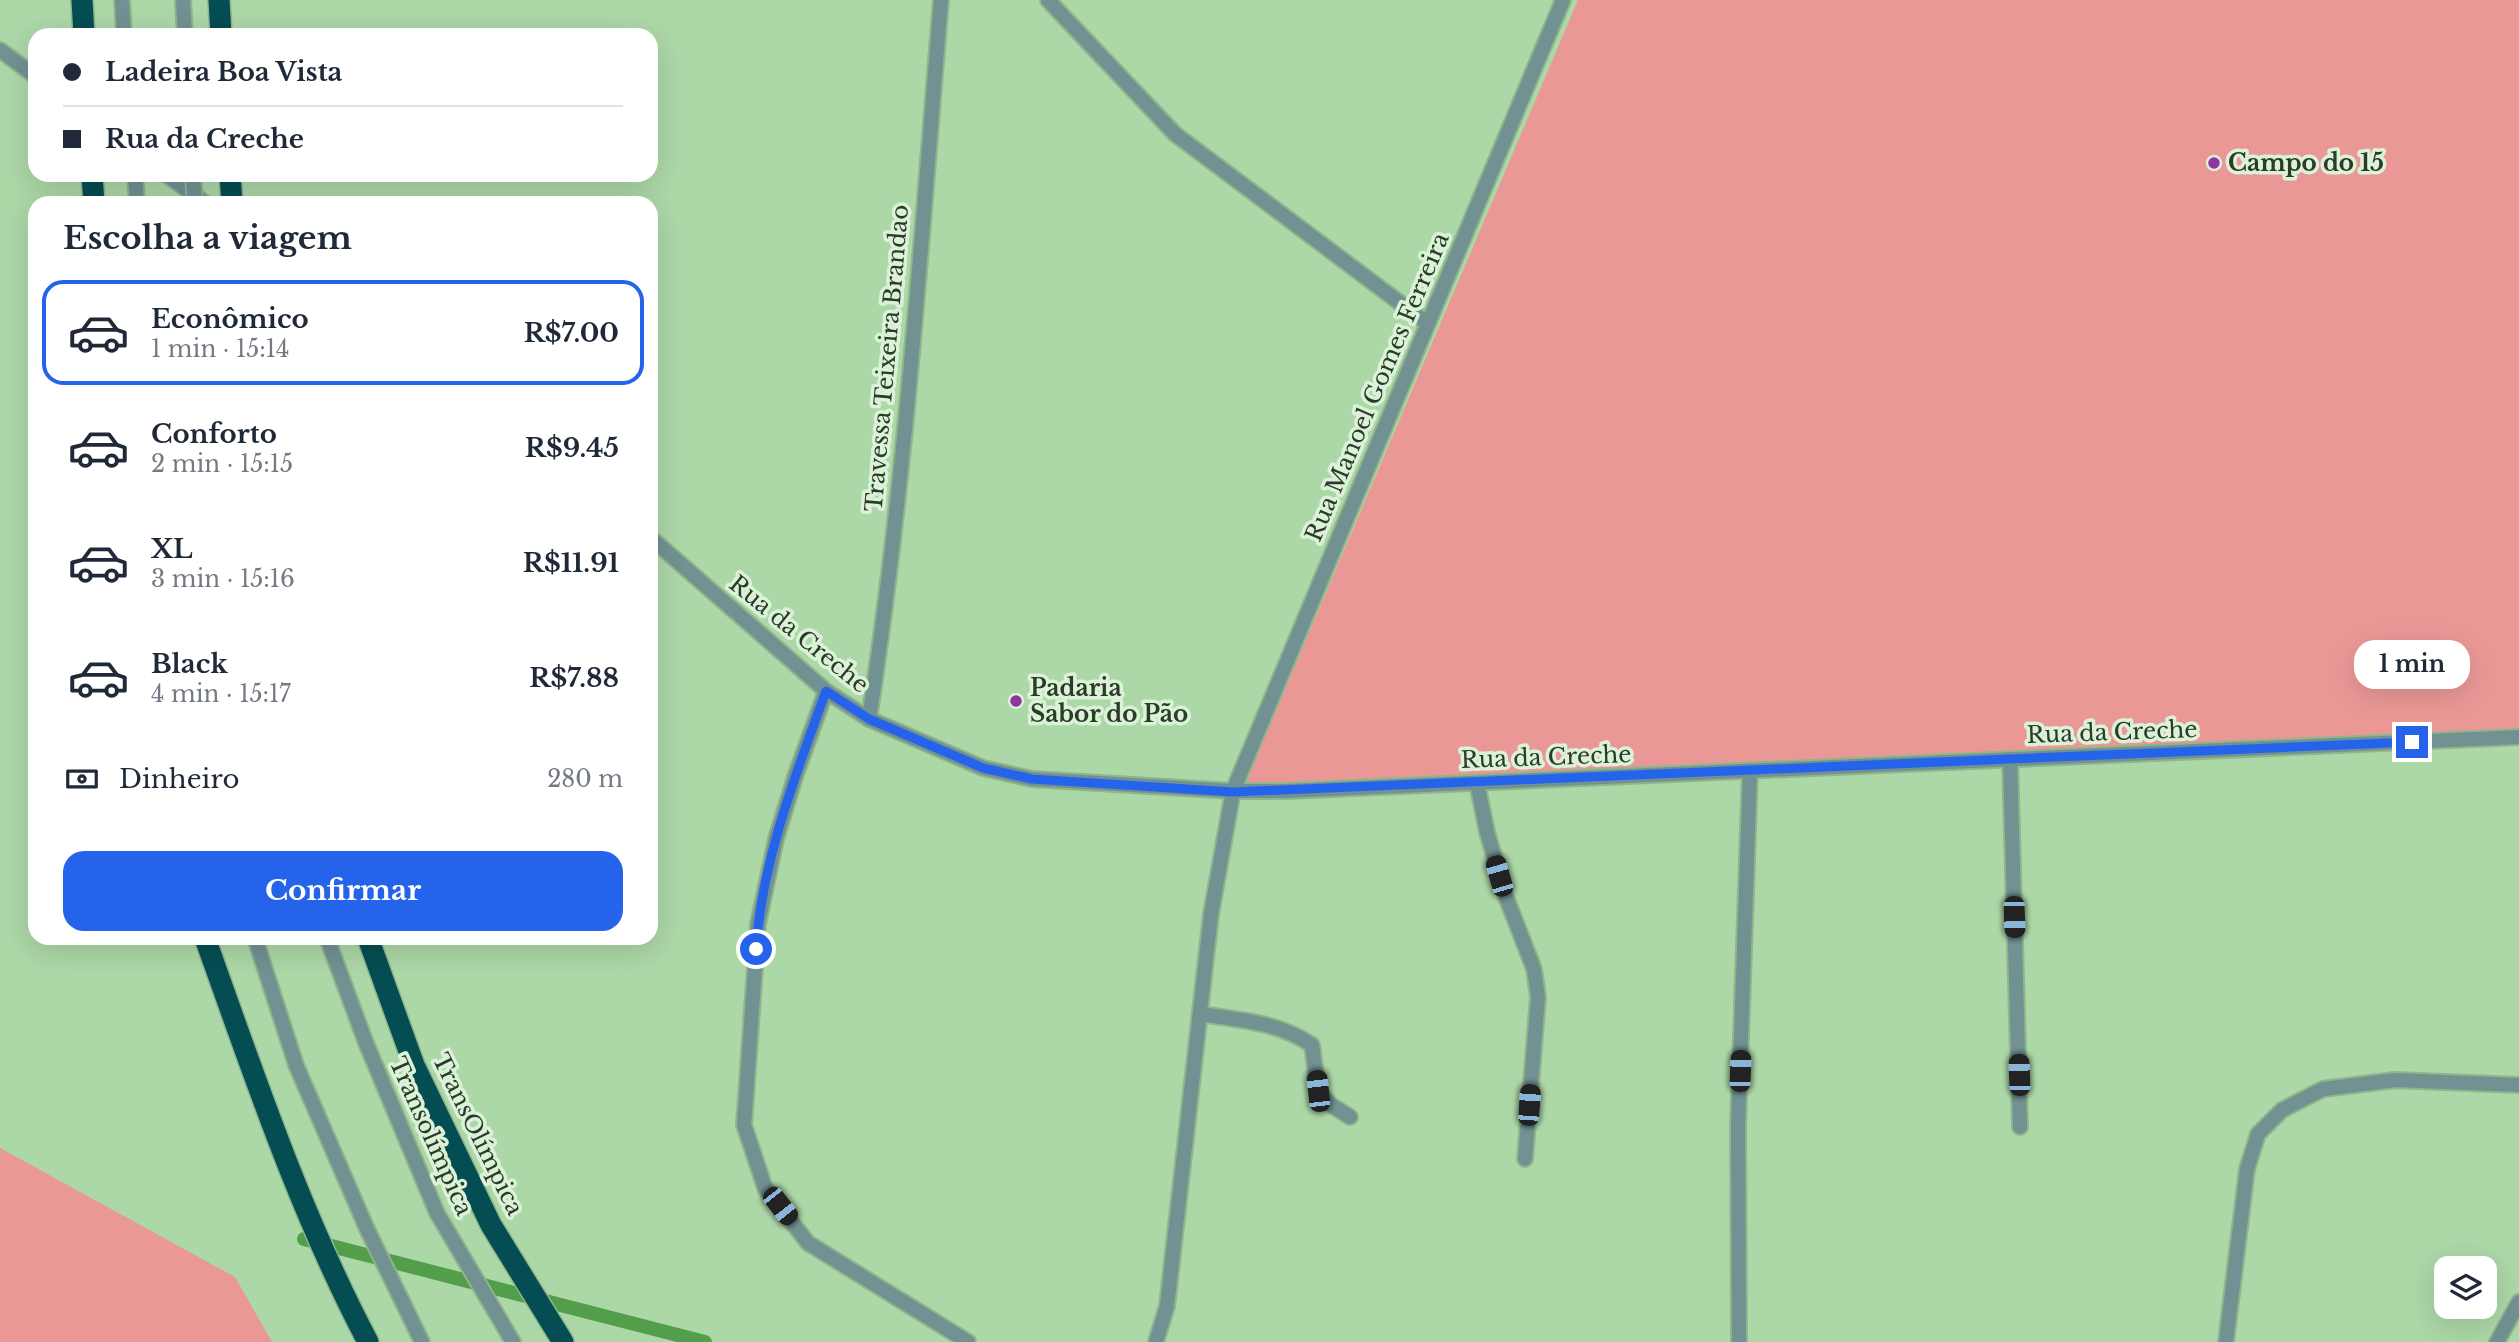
<!DOCTYPE html>
<html lang="pt">
<meta charset="utf-8">
<style>
:root{--surface:#fff;--page:#f2f2f3;--text:#1f2937;--muted:#747a83;--line:#e0e1e3;--accent:#2563eb}
body{margin:0;font-family:"Libre Baskerville",serif;background:var(--page);color:var(--text);height:100vh;display:flex;flex-direction:column;font-size:26px;white-space:nowrap}
*{box-sizing:border-box;margin:0}
p{font-size:23px;color:var(--muted)}
.icon{flex:none;width:38px;height:38px;fill:none;stroke:currentColor;stroke-width:2;stroke-linecap:round;stroke-linejoin:round}
.map{position:relative;flex:1;overflow:hidden}
.details{position:absolute;left:28px;top:196px;width:630px;height:749px;display:flex;flex-direction:column;background:var(--surface);border-radius:21px;box-shadow:0 7px 28px #0002}
.details>*{flex:none}
.guide{position:absolute;left:28px;top:28px;width:630px;height:154px;border-radius:21px;box-shadow:0 7px 28px #0002;display:grid;align-content:center;height:154px;padding:0 35px;background:var(--surface)}
.fabs{position:absolute;left:2434px;top:1256px;display:grid;gap:14px}
.fabs a{display:grid;place-items:center;width:63px;height:63px;border-radius:14px;background:var(--surface);box-shadow:0 7px 28px #0002;font-size:35px}
.end{position:absolute;width:32px;height:32px;margin:-16px;border:9px solid #2563eb;background:#fff;box-shadow:0 0 0 4px #fff}
.from{border-radius:50%}
.bubble{position:absolute;height:49px;border-radius:21px;background:var(--surface);box-shadow:0 7px 28px #0002;font-size:23px;font-weight:700;line-height:49px;text-align:center}
.car{position:absolute;width:21px;height:42px;margin:-21px -10px;border-radius:9px;box-shadow:0 0 5px 2px #0007;background:linear-gradient(#222 24%,#8ab4d8 0 40%,#222 0 76%,#8ab4d8 0 86%,#222 0)}
.guide b{display:flex;align-items:center;gap:24px;height:66px;font-size:26px}
.guide b+b{border-top:2px solid var(--line)}
.guide i{width:18px;height:18px;background:var(--text)}
ul{padding:0;list-style:none}
li{display:flex;align-items:center;gap:21px;height:105px;margin:0 14px 10px;padding:0 21px;border:4px solid transparent;border-radius:21px}
li div{flex:1}
li b{display:block;font-size:26px}
li em{font-style:normal;font-weight:700}
li.selected{border-color:var(--accent)}
li>.icon{width:63px;height:63px;stroke-width:1.5}
h2{padding:0 35px;font-size:32px;line-height:84px}
.pay{display:flex;align-items:center;gap:18px;height:77px;padding:0 35px;font-size:26px}
.pay p{margin-inline-start:auto}
.button{display:flex;gap:14px;margin-top:auto;padding:14px 35px}
.button a{flex:1;height:80px;border-radius:21px;background:var(--accent);color:#fff;font-size:28px;font-weight:700;line-height:80px;text-align:center}
.map>svg:first-child{display:block}
.green{fill:#ea9896}
.lines{fill:none;stroke-linecap:round;stroke-linejoin:round}
.stream{stroke:#539e4a;stroke-width:14}
.service-casing{stroke:#8fb58b;stroke-width:18}
.minor-casing{stroke:#8fb58b;stroke-width:18}
.motorway-casing{stroke:#8fb58b;stroke-width:24}
.service{stroke:#719193;stroke-width:14}
.minor{stroke:#719193;stroke-width:14}
.motorway{stroke:#044d52;stroke-width:21}
.service-bridge-casing{stroke:#8fb58b;stroke-width:18;stroke-linecap:butt}
.service-bridge{stroke:#719193;stroke-width:14}
.route{stroke:#2563eb;stroke-width:9}
.poi-dot{fill:#90349f;stroke:#dbf1d8;stroke-width:2.5}
.labels{text-anchor:middle;stroke-width:7;stroke-linejoin:round;paint-order:stroke}
.poi-label{font-size:23px;font-weight:bold;fill:#2a3b28;stroke:#dbf1d8;text-anchor:start}
.street-label{font-size:23px;fill:#2a3b28;stroke:#dbf1d8}
</style>
<div class="map">
<svg width="2519" height="1342" viewBox="0 0 2519 1342">
<rect width="100%" height="100%" fill="#acd7a7"/>
<path class="green" d="M1578 0H2519V734L1243 788Z
M0 1148 235 1277 272 1342H0Z"/>
<g class="lines">
<path class="stream" d="M304 1239 705 1342"/>
<defs>
<path id="service" d="M122 0 124 35
M183 0 185 35
M135 175 137 203
M255 938 296 1065 367 1229 422 1342
M327 938 366 1043 437 1213 513 1342"/>
<path id="minor" d="M1048 0 1175 134 1428 324
M0 50 35 76
M167 175 205 203
M651 538 826 691 869 719 983 768 1032 779 1233 791H1286L2519 737
M826 691 795 777 776 839 758 924 744 1125 765 1188 808 1243 968 1342
M869 719C906 481 921 240 941 0
M2010 759 2020 1127
M1477 783 1487 832 1506 897 1534 969 1538 997 1525 1159
M1200 1014C1240 1020 1278 1022 1312 1045L1318 1091 1331 1105 1350 1117
M1156 1342 1167 1306 1211 914 1233 791 1563 0
M1739 1342 1738 1126 1750 771
M2226 1342 2247 1169 2258 1134 2282 1110 2323 1089 2395 1080 2519 1085
M2497 1342 2519 1302"/>
<path id="motorway" d="M82 0 84 35
M219 0 221 35
M92 175 94 203
M230 175 232 203
M205 938C254 1075 300 1213 368 1342
M368 938 414 1065 491 1225 563 1342"/>
</defs>
<use href="#service" class="service-casing"/>
<use href="#minor" class="minor-casing"/>
<use href="#motorway" class="motorway-casing"/>
<use href="#service" class="service"/>
<use href="#minor" class="minor"/>
<use href="#motorway" class="motorway"/>
<defs>
<path id="service-bridge" d="M193 175 195 203"/>
</defs>
<use href="#service-bridge" class="service-bridge-casing"/>
<use href="#service-bridge" class="service-bridge"/>
</g>
<g class="lines">
<path class="route" d="M756 949C762 860 796 774 826 691L869 719 983 768 1032 779 1233 792 2412 742"/>
</g>
<g class="poi-dot">
<circle cx="2214" cy="163" r="7"/>
<circle cx="1016" cy="701" r="7"/>
</g>
<g class="labels">
<g class="poi-label">
<text x="2228" y="171">Campo do 15</text>
<text x="1030" y="696">Padaria<tspan x="1030" dy="26">Sabor do Pão</tspan></text>
</g>
<g class="street-label">
<text transform="translate(887 358) rotate(-85)" y="8">Travessa Teixeira Brandao</text>
<text transform="translate(1377 387) rotate(-67)" y="8">Rua Manoel Gomes Ferreira</text>
<text transform="translate(799 634) rotate(39)" y="8">Rua da Creche</text>
<text transform="translate(2112 732) rotate(-2)" y="8">Rua da Creche</text>
<text transform="translate(1546 757) rotate(-2)" y="8">Rua da Creche</text>
<text transform="translate(478 1134) rotate(64)" y="8">TransOlímpica</text>
<text transform="translate(431 1136) rotate(66)" y="8">Transolímpica</text>
</g>
</g>
</svg>
<div class="fabs">
<a><svg class="icon" aria-label="layers" viewBox="0 0 24 24"><path d="M12 4l9 5-9 5-9-5zM3 14l9 5 9-5"/></svg></a>
</div>
<i class="end from" style="left:756px;top:949px"></i>
<i class="end" style="left:2412px;top:742px"></i>
<div class="bubble" style="left:2354px;top:640px;width:116px">1 min</div>
<i class="car" style="left:1499px;top:876px;rotate:344deg"></i>
<i class="car" style="left:2014px;top:917px;rotate:178deg"></i>
<i class="car" style="left:1740px;top:1071px;rotate:2deg"></i>
<i class="car" style="left:2019px;top:1075px;rotate:358deg"></i>
<i class="car" style="left:1318px;top:1091px;rotate:354deg"></i>
<i class="car" style="left:1529px;top:1105px;rotate:4deg"></i>
<i class="car" style="left:780px;top:1206px;rotate:142deg"></i>
<div class="guide">
<b><i class="from"></i>Ladeira Boa Vista</b>
<b><i></i>Rua da Creche</b>
</div>
<section class="details">
<h2>Escolha a viagem</h2>
<ul>
<li class="selected"><svg class="icon" aria-label="car" viewBox="0 0 24 24"><path d="M5 17H2v-5l4-1 3-4h7l3 4 3 1v5h-3M9 17h6M6 11h13"/><circle cx="7" cy="17" r="2"/><circle cx="17" cy="17" r="2"/></svg><div><b>Econômico</b><p>1 min · 15:14</p></div><em>R$7.00</em></li>
<li><svg class="icon" aria-label="car" viewBox="0 0 24 24"><path d="M5 17H2v-5l4-1 3-4h7l3 4 3 1v5h-3M9 17h6M6 11h13"/><circle cx="7" cy="17" r="2"/><circle cx="17" cy="17" r="2"/></svg><div><b>Conforto</b><p>2 min · 15:15</p></div><em>R$9.45</em></li>
<li><svg class="icon" aria-label="car" viewBox="0 0 24 24"><path d="M5 17H2v-5l4-1 3-4h7l3 4 3 1v5h-3M9 17h6M6 11h13"/><circle cx="7" cy="17" r="2"/><circle cx="17" cy="17" r="2"/></svg><div><b>XL</b><p>3 min · 15:16</p></div><em>R$11.91</em></li>
<li><svg class="icon" aria-label="car" viewBox="0 0 24 24"><path d="M5 17H2v-5l4-1 3-4h7l3 4 3 1v5h-3M9 17h6M6 11h13"/><circle cx="7" cy="17" r="2"/><circle cx="17" cy="17" r="2"/></svg><div><b>Black</b><p>4 min · 15:17</p></div><em>R$7.88</em></li>
</ul>
<div class="pay"><svg class="icon" aria-label="cash" viewBox="0 0 24 24"><path d="M3 7h18v10H3z"/><circle cx="12" cy="12" r="2"/></svg>Dinheiro<p>280 m</p></div>
<div class="button"><a>Confirmar</a></div>
</section>
</div>
